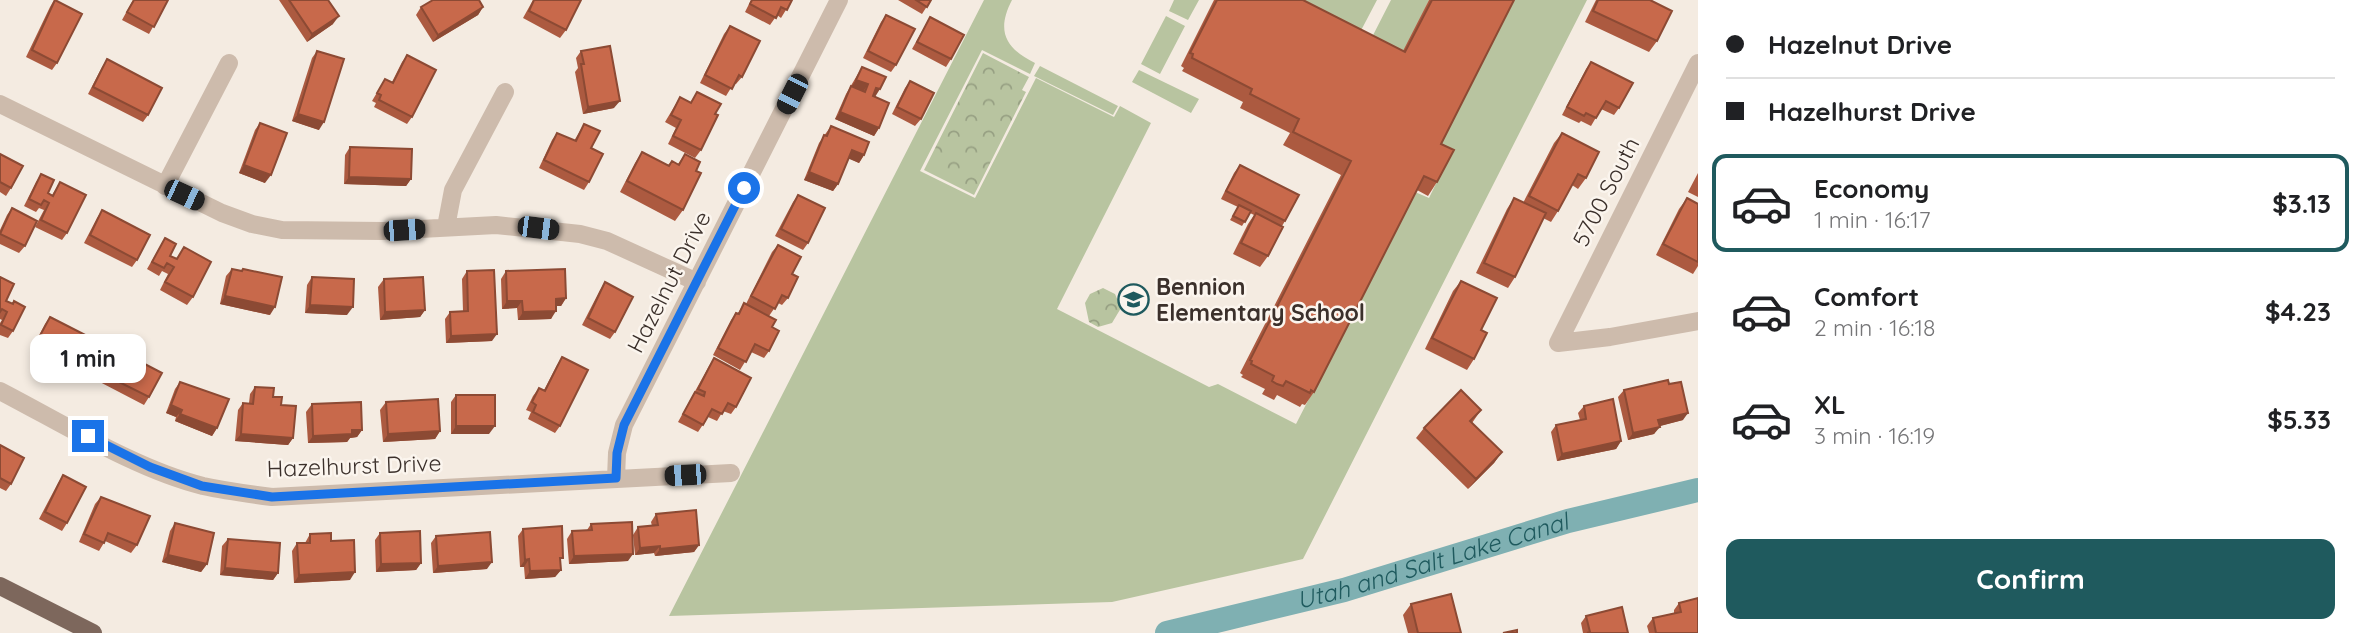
<!DOCTYPE html>
<meta charset="utf-8">
<style>
:root{--surface:#fff;--page:#f2f2f2;--text:#202124;--muted:#757577;--line:#e0e0e0;--accent:#1f5a5e}
body{margin:0;font-family:Quicksand,sans-serif;background:var(--page);color:var(--text);height:100vh;display:flex;flex-direction:column;font-size:26px;white-space:nowrap}
*{box-sizing:border-box;margin:0}
p{font-size:23px;color:var(--muted)}
.icon{flex:none;width:38px;height:38px;fill:none;stroke:currentColor;stroke-width:2;stroke-linecap:round;stroke-linejoin:round}
.map{position:relative;flex:1;overflow:hidden}
.details{display:flex;flex-direction:column;background:var(--surface);width:665px}
.details>*{flex:none}
.guide{display:grid;align-content:center;height:154px;padding:0 28px;background:var(--surface)}
.end{position:absolute;width:32px;height:32px;margin:-16px;border:9px solid #1a73e8;background:#fff;box-shadow:0 0 0 4px #fff}
.from{border-radius:50%}
.bubble{position:absolute;height:49px;border-radius:14px;background:var(--surface);box-shadow:0 4px 10px #0003;font-size:23px;font-weight:700;line-height:49px;text-align:center}
.car{position:absolute;width:21px;height:42px;margin:-21px -10px;border-radius:9px;box-shadow:0 0 5px 2px #0007;background:linear-gradient(#222 24%,#8ab4d8 0 40%,#222 0 76%,#8ab4d8 0 86%,#222 0)}
.guide b{display:flex;align-items:center;gap:24px;height:66px;font-size:26px}
.guide b+b{border-top:2px solid var(--line)}
.guide i{width:18px;height:18px;background:var(--text)}
ul{padding:0;list-style:none}
li{display:flex;align-items:center;gap:21px;height:98px;margin:0 14px 10px;padding:0 14px;border:4px solid transparent;border-radius:14px}
li div{flex:1}
li b{display:block;font-size:26px}
li em{font-style:normal;font-weight:700}
li.current{border-color:var(--accent)}
li>.icon{width:63px;height:63px;stroke-width:1.5}
.action{display:flex;gap:14px;margin-top:auto;padding:14px 28px}
.action a{flex:1;height:80px;border-radius:14px;background:var(--accent);color:#fff;font-size:28px;font-weight:700;line-height:80px;text-align:center}
main{display:flex;flex:1;min-height:0}
.map>svg:first-child{display:block}
.grass{fill:#b8c4a0}
.park{fill:url(#park-crowns)}
.lines{fill:none;stroke-linecap:round;stroke-linejoin:round}
.canal{stroke:#7fb0b2;stroke-width:24}
.minor{stroke:#cdbbac;stroke-width:18}
.major{stroke:#7d675c;stroke-width:18}
.wall{fill:#ac5a40}
.shaded-wall{fill:#8c4a34}
.building{fill:#c8694b;stroke:#8c4a34;stroke-width:2}
.route{stroke:#1a73e8;stroke-width:9}
.labels{text-anchor:middle;stroke-width:5;stroke-linejoin:round;paint-order:stroke}
.street-label{font-size:23px;fill:#3b302b;stroke:#fbf5ee}
.poi-label{font-size:23px;font-weight:bold;fill:#3b302b;stroke:#fbf5ee;text-anchor:start}
.water-label{font-size:24px;font-style:italic;fill:#1f5a5e;stroke:#fbf5ee}
</style>
<main>
<div class="map">
<svg width="1698" height="633" viewBox="0 0 1698 633">
<defs>
<pattern id="park-crowns" width="20" height="18" patternUnits="userSpaceOnUse" patternTransform="scale(1.75)"><rect width="20" height="18" fill="#b8c4a0"/><path d="M2 6a3 3 0 1 1 6 0M12 15a3 3 0 1 1 6 0" fill="none" stroke="#97a083"/></pattern>
</defs>
<rect width="100%" height="100%" fill="#f4ebe1"/>
<path class="grass" d="M984 0H1012C996 31 1005 48 1035 63L1030 74 982 50 920 171 975 198 1036 78 1114 117 1120 106 1151 123 1057 309 1209 387 1218 384 1296 424 1415 192 1429 198 1448 159 1436 152 1512 0H1587L1303 559 1112 602 669 616Z
M1174 0H1199L1188 20 1169 11Z
M1296 0H1377L1356 40Z
M1391 0H1429L1399 61 1368 45Z
M1166 16 1185 26 1160 74 1141 64Z
M1040 66 1118 106 1113 115 1034 76Z
M1139 70 1199 99 1191 113 1132 82Z"/>
<path class="park" d="M983 53 1029 77 1022 90 1026 92 974 195 924 170Z
M1103 288 1115 294 1121 308 1112 323 1098 327 1089 322 1085 303 1090 294Z"/>
<g class="lines">
<path class="canal" id="s1" d="M1167 633 1344 590 1568 521 1698 490"/>
<path class="minor" d="M0 104 222 213 252 224 282 230 383 231 496 225 580 234 607 241 697 282
M165 186 229 63
M446 227 453 190 505 92
M1558 343 1698 63
M1558 343 1610 337 1698 321
M0 391C62 423 137 470 203 486 226 491 249 494 272 497L731 473
M616 478 617 453 624 425 839 0"/>
<path class="major" d="M0 586 93 633"/>
</g>
<path class="wall" d="M54 0 57 63 52 70 26 57 50 7Z
M133 0H168L149 34 122 20Z
M279 0H328L333 24 307 42Z
M533 0H581L566 30 560 38 523 18Z
M751 0H792L781 18 777 15 770 25 745 12Z
M898 0H931L922 14Z
M1214 0H1303L1403 51 1429 0H1514L1441 144 1437 182 1428 196 1417 190 1314 392 1305 405 1302 404 1300 407 1277 395 1274 400 1262 394 1265 389 1241 377 1243 375 1240 373 1341 175 1283 145 1290 133 1240 108 1243 102 1182 71 1184 68 1181 66Z
M1596 0H1650L1657 41 1649 52 1585 22Z
M421 7H483L478 15 433 42 416 15Z
M886 15 896 65 891 72 863 58 881 22Z
M930 17 951 59 946 67 912 49Z
M730 26 742 77 736 84 734 83 726 96 700 83 724 34Z
M317 51 319 130 292 121 312 58Z
M581 51 614 108 583 114 575 72 578 68 576 58Z
M407 55 412 117 407 124 374 107 376 103 372 101 385 79 392 82 402 62Z
M107 59 148 115 143 122 88 94 102 67Z
M1591 62 1619 108 1614 115 1601 109 1591 126 1581 121 1579 123 1562 115 1586 69Z
M862 67 875 97 879 128 874 136 835 119 846 94Z
M910 81 921 119 915 126 892 114 905 88Z
M697 92 715 114 701 150 695 158 668 144 676 128 665 122 680 97 690 103Z
M260 123 265 183 239 173 255 130Z
M584 124 591 148 589 182 584 190 539 168 552 140 557 133 574 141Z
M831 126 864 155 859 163 849 158 838 184 833 191 804 180 819 143Z
M1562 133 1586 178 1578 189 1572 185 1558 211 1551 222 1543 218 1515 277 1508 288 1476 273 1507 209 1514 198 1523 203 1554 143Z
M350 147 411 179 406 186 344 184 345 155Z
M642 152 668 165 672 161 678 164 685 154 696 171 683 210 675 221 620 192 635 163Z
M0 154 11 188 6 196 0 192Z
M1240 165 1285 221 1282 226 1268 256 1260 267 1233 254 1248 224 1254 215 1250 213 1242 226 1230 220 1238 207 1221 199 1234 173Z
M1698 173V197L1688 192Z
M41 174 48 193 52 195 60 182 67 233 62 240 35 227 44 210 39 208 36 212 24 206 36 182Z
M798 195 808 243 803 250 775 236 793 202Z
M1687 198 1698 204V266L1693 274 1656 255 1679 209Z
M12 208 25 246 19 253 0 244V230L7 215Z
M102 210 137 260 132 267 84 243 97 218Z
M165 238 170 256 176 259 184 247 193 297 187 305 160 290 168 274 162 271 159 276 147 269Z
M778 245 792 274 788 298 782 305 778 303 769 316 746 304 772 252Z
M232 269 270 315 220 304 226 276Z
M467 271 492 341 446 343 445 319 450 312 463 311 462 279Z
M506 271 566 298 561 306H556L551 319 518 320 517 308 502 309 501 279Z
M0 277 6 301 12 304 13 331 8 338 0 335V323L2 320 0 319Z
M312 277 347 315 305 313 307 285Z
M384 279 425 310 420 317 380 320 378 287Z
M1461 281 1481 330 1474 359 1467 370 1425 349 1453 291Z
M605 282 615 332 610 339 582 325 600 290Z
M744 303 772 327 769 351 764 358 751 352 740 370 713 355 731 320 736 313H738Z
M50 317 83 368 78 375 31 351 45 324Z
M114 348 149 397 144 405 96 380 109 356Z
M562 357 560 426 555 433 528 419 531 412 526 410 533 396 539 388 544 390 557 365Z
M714 358 736 407 731 414 723 411 717 421 708 417 698 432 678 422 709 366Z
M180 382 217 428 212 436 175 421 176 417 166 413 175 389Z
M255 387 273 397 293 438 288 445 235 441 238 410 243 403H249L250 394Z
M1624 390 1683 420 1659 426 1654 434 1628 440 1618 397Z
M456 395 489 434H451V402Z
M386 402 440 431 435 439 383 442 380 410Z
M312 404 362 430 357 437 350 438 347 442 308 443 306 412Z
M1584 406 1621 441 1616 449 1557 461 1551 432 1556 425 1580 420 1578 413Z
M1481 410 1472 423 1502 452 1494 463 1468 489 1416 438 1424 428Z
M0 445 11 484 6 491 0 488Z
M63 475 67 523 62 531 39 519 58 483Z
M101 497 137 545 131 553 105 541 99 551 79 542 95 504Z
M656 514 699 545 694 552 655 556 654 553 635 555 633 535 638 527 652 526 651 522Z
M175 523 207 564 201 572 162 562 170 531Z
M591 524 628 561 569 564 567 539 572 531 587 530Z
M523 529 560 562 561 570 555 577 525 579 524 567H520L518 536Z
M380 533 421 563 416 570 376 572 375 540Z
M310 534 331 541 350 580 294 583 292 551 297 543H305Z
M436 536 487 569 433 573 431 543Z
M228 539 278 573 273 580 220 575 222 546Z
M1679 603 1698 633H1649L1647 626 1653 618 1674 613V610Z
M1411 604 1461 633H1408L1403 615Z
M1586 616 1628 633H1583L1581 623Z"/>
<path class="shaded-wall" d="M483 7 478 15 433 42 438 35Z
M339 16 333 24 307 42 312 34Z
M856 80 868 84 863 92 851 87Z
M876 88 880 89 875 97 871 95Z
M620 101 614 108 583 114 588 107Z
M840 112 879 128 874 136 835 119Z
M298 114 324 122 319 130 292 121Z
M852 150 864 155 859 163 847 158Z
M244 165 271 175 265 183 239 173Z
M809 172 838 184 833 191 804 180Z
M349 177 411 179 406 186 344 184Z
M225 296 275 307 270 315 220 304Z
M566 298 561 306H550L556 299Z
M507 301H522L517 308 502 309Z
M310 305 353 307 347 315 305 313Z
M425 310 420 317 380 320 385 312Z
M556 311 551 319 518 320 523 312Z
M497 334 492 341 446 343 451 336Z
M171 405 182 410 176 417 166 413Z
M1688 413 1683 420 1653 428 1658 420Z
M180 414 217 428 212 436 175 421Z
M456 426H495L489 434H451Z
M1660 427 1654 434 1628 440 1633 433Z
M352 430H362L357 437 350 438 347 442 308 443 313 436Z
M440 431 435 439 383 442 388 434Z
M241 434 293 438 288 445 235 441Z
M1621 441 1616 449 1557 461 1562 454Z
M1502 452 1494 463 1468 489 1476 479Z
M699 545 694 552 655 556 660 549Z
M660 546 654 553 635 555 640 548Z
M633 554 628 561 569 564 574 556Z
M168 555 207 564 201 572 162 562Z
M529 559 524 567H520L525 560Z
M492 562 487 569 433 573 438 566Z
M421 563 416 570 376 572 381 564Z
M225 568 278 573 273 580 220 575Z
M561 570 555 577 525 579 530 571Z
M355 572 350 580 294 583 299 575Z"/>
<path class="building" d="M55 0 82 14 57 63 32 50Z
M134 0H168L154 27 127 12Z
M289 0H328L339 16 312 34Z
M433 0H479L483 7 438 35 421 7Z
M534 0H581L566 30 529 11Z
M752 0H792L787 10 781 7 776 18 750 4Z
M916 0H931L927 7Z
M1217 0H1303L1405 52 1432 0H1514L1441 144 1454 150 1437 182 1424 176 1314 392 1311 390 1310 393 1286 381 1283 386 1277 384 1272 381 1274 376 1251 364 1252 361 1250 360 1351 161 1293 132 1299 119 1250 94 1252 89 1192 58 1193 54 1190 53Z
M1598 0H1650L1672 11 1657 41 1593 11Z
M886 15 915 29 896 65 868 51Z
M930 17 964 35 951 59 917 42Z
M730 26 760 41 742 77 739 75 732 89 705 75Z
M610 46 620 101 588 107 581 64H584L581 51Z
M317 51 344 59 324 122 298 114Z
M407 55 436 70 412 117 379 100 381 95 377 93 385 79 393 83Z
M107 59 162 88 148 115 93 87Z
M1591 62 1633 83 1619 108 1606 101 1596 118 1586 113 1584 116 1567 107Z
M862 67 886 77 880 89 876 88 873 96 889 103 879 128 840 112 851 86 865 92 868 84 856 80Z
M910 81 934 93 921 119 897 107Z
M697 92 721 104 715 114 718 115 701 150 673 136 681 120 671 115 680 97 691 103Z
M260 123 287 133 271 175 244 165Z
M584 124 600 131 591 148 603 154 589 182 544 160 557 133 576 141Z
M831 126 869 142 864 155 852 150 838 184 809 172 824 135 827 136Z
M1562 133 1599 152 1586 178 1578 174 1558 211 1529 196Z
M350 147 412 149 411 179 349 177Z
M642 152 669 166 672 161 679 165 685 154 700 162 696 171 701 173 683 210 627 181Z
M0 154 23 166 11 188 0 182Z
M1240 165 1299 195 1285 221 1226 191Z
M41 174 54 180 48 193 53 196 60 182 86 195 67 233 41 220 49 203 44 200 41 205 29 199Z
M798 195 825 208 808 243 781 229Z
M1514 198 1546 213 1515 277 1484 263Z
M1687 198 1698 204V262L1663 244Z
M1239 205 1251 211 1245 222 1233 216Z
M12 208 37 221 25 246 0 234Z
M102 210 150 235 137 260 90 235Z
M1256 213 1283 227 1268 256 1241 243Z
M165 238 176 244 170 256 177 259 184 247 211 262 193 297 165 282 174 267 167 263 164 268 152 262Z
M778 245 801 257 792 274 798 277 788 298 782 295 775 309 751 296Z
M232 269 242 271 243 269 282 277 275 307 225 296Z
M565 269 566 298 556 299V311L523 312 522 301H507L506 271Z
M494 270 497 334 451 336 450 312 468 311 467 271Z
M0 277 14 284 6 301 13 304 14 301 25 307 13 331 1 325 7 312 2 309 0 312Z
M312 277 354 279 353 307 310 305Z
M423 277 425 310 385 312 384 279Z
M1461 281 1497 298 1481 330 1487 333 1474 359 1432 338Z
M605 282 633 297 615 332 588 318Z
M744 303 776 320 772 327 779 331 769 351 755 344 746 362 718 348 736 313 739 314Z
M50 317 97 341 83 368 36 343Z
M114 348 162 373 149 397 101 373Z
M562 357 588 370 560 426 533 412 536 405 532 402 539 388 545 391Z
M714 358 751 378 736 407 728 403 722 414 712 409 703 425 683 414 695 392 704 396 705 392 698 389Z
M1668 380 1669 384 1681 382 1688 413 1658 420 1660 427 1633 433 1624 390Z
M180 382 229 399 217 428 180 414 182 410 171 405Z
M255 387 274 388 273 397H282L281 405 296 406 293 438 241 434 243 403 253 404Z
M1461 390 1481 410 1470 421 1502 452 1476 479 1424 428Z
M456 395H495V426H456Z
M438 399 440 431 388 434 386 402Z
M1613 399 1621 441 1562 454 1556 425 1586 419 1584 406Z
M361 402 362 430H352V434L313 436 312 404Z
M0 445 24 458 11 484 0 478Z
M63 475 86 487 67 523 45 512Z
M101 497 150 516 137 545 108 533 104 543 84 534Z
M696 510 699 545 660 549V546L640 548 638 527 658 525 656 514Z
M632 522 633 554 574 556 572 531 592 530 591 524Z
M175 523 214 533 207 564 168 555Z
M562 526 563 558H560L561 570 530 571 529 559 525 560 523 529Z
M420 531 421 563 381 564 380 533Z
M490 532 492 562 438 566 436 536Z
M331 533V541L354 540 355 572 299 575 297 543H310V534Z
M228 539 280 543 278 573 225 568Z
M1451 594 1461 633H1418L1411 604Z
M1698 598V633H1656L1653 618 1681 612 1679 603Z
M1622 607 1628 633H1587L1590 632 1586 616Z
M1517 630V633H1503Z"/>
<g class="lines">
<path class="route" d="M88 436 150 467 202 486 272 497 616 478 617 453 624 425 744 188"/>
</g>
<defs>
<symbol id="school-ring" viewBox="-11 -11 22 22"><circle r="9.5" fill="#fbf5ee" stroke="#1f5a5e" stroke-width="1.5"/><path d="M0-5L7-2L0 1L-7-2ZM-4 1L0 2.5L4 1V4Q0 6-4 4Z" fill="#1f5a5e"/></symbol>
</defs>
<g fill-rule="evenodd">
<use href="#school-ring" x="1116" y="282" width="35" height="35"/>
</g>
<g class="labels">
<g class="street-label">
<text transform="translate(1606 192) rotate(-63)" y="8">5700 South</text>
<text transform="translate(669 282) rotate(-63)" y="8">Hazelnut Drive</text>
<text transform="translate(354 466) rotate(-2)" y="8">Hazelhurst Drive</text>
</g>
<g class="poi-label">
<text x="1156" y="295">Bennion<tspan x="1156" dy="26">Elementary School</tspan></text>
</g>
<g class="water-label">
<text dy="8" stroke="none"><textPath href="#s1" startOffset="275">Utah and Salt Lake Canal</textPath></text>
</g>
</g>
</svg>
<i class="end from" style="left:744px;top:188px"></i>
<i class="end" style="left:88px;top:436px"></i>
<div class="bubble" style="left:30px;top:334px;width:116px">1 min</div>
<i class="car" style="left:792px;top:94px;rotate:207deg"></i>
<i class="car" style="left:184px;top:195px;rotate:115deg"></i>
<i class="car" style="left:538px;top:228px;rotate:97deg"></i>
<i class="car" style="left:404px;top:230px;rotate:86deg"></i>
<i class="car" style="left:685px;top:475px;rotate:267deg"></i>
</div>
<section class="details">
<div class="guide">
<b><i class="from"></i>Hazelnut Drive</b>
<b><i></i>Hazelhurst Drive</b>
</div>
<ul>
<li class="current"><svg class="icon" aria-label="car" viewBox="0 0 24 24"><path d="M5 17H2v-5l4-1 3-4h7l3 4 3 1v5h-3M9 17h6M6 11h13"/><circle cx="7" cy="17" r="2"/><circle cx="17" cy="17" r="2"/></svg><div><b>Economy</b><p>1 min · 16:17</p></div><em>$3.13</em></li>
<li><svg class="icon" aria-label="car" viewBox="0 0 24 24"><path d="M5 17H2v-5l4-1 3-4h7l3 4 3 1v5h-3M9 17h6M6 11h13"/><circle cx="7" cy="17" r="2"/><circle cx="17" cy="17" r="2"/></svg><div><b>Comfort</b><p>2 min · 16:18</p></div><em>$4.23</em></li>
<li><svg class="icon" aria-label="car" viewBox="0 0 24 24"><path d="M5 17H2v-5l4-1 3-4h7l3 4 3 1v5h-3M9 17h6M6 11h13"/><circle cx="7" cy="17" r="2"/><circle cx="17" cy="17" r="2"/></svg><div><b>XL</b><p>3 min · 16:19</p></div><em>$5.33</em></li>
</ul>
<div class="action"><a>Confirm</a></div>
</section>
</main>
